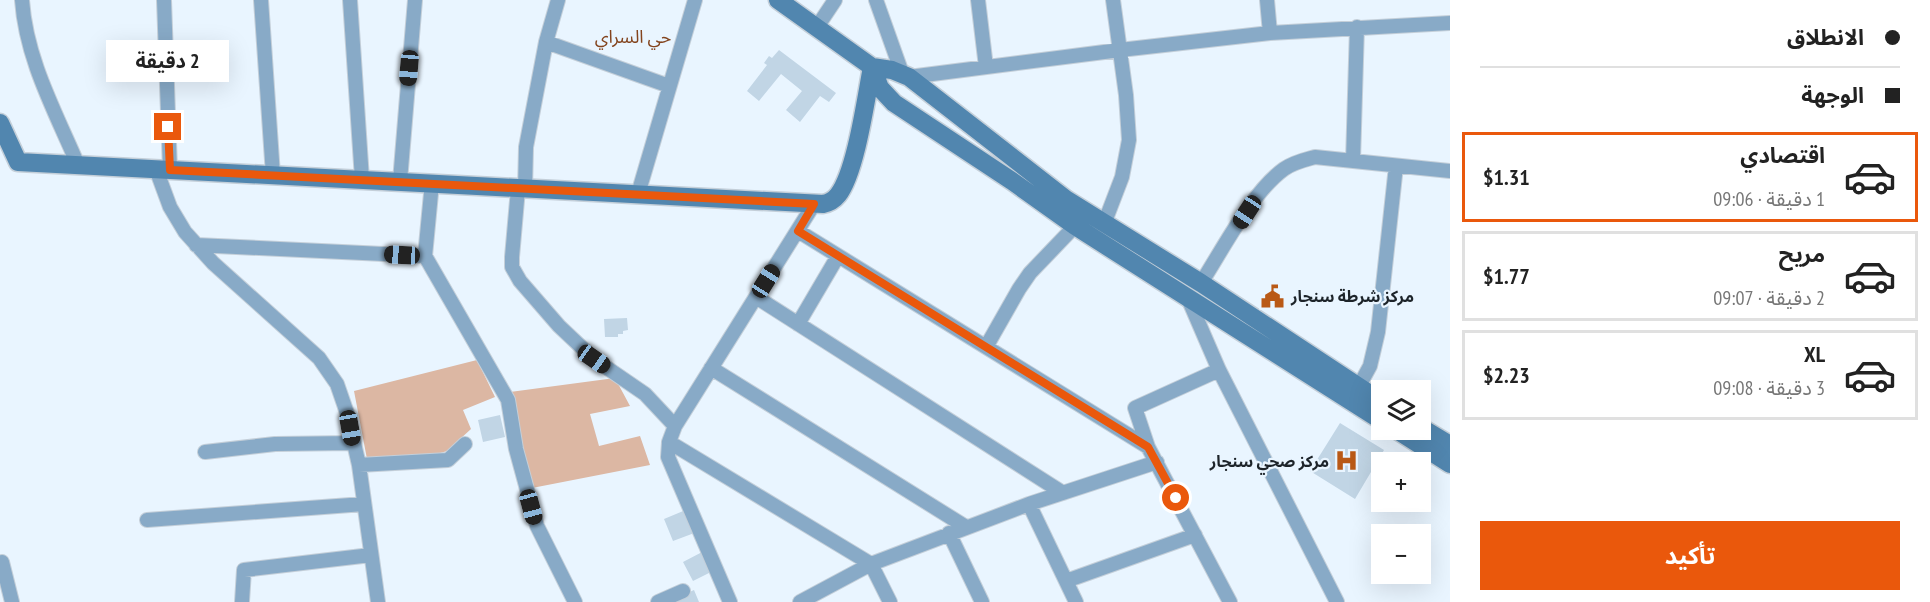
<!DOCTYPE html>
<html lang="ar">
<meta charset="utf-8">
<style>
:root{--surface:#fff;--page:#f6f6f6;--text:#222;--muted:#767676;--line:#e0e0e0;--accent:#ea580c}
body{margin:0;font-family:"PT Sans Narrow","Noto Sans Arabic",sans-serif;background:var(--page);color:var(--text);direction:rtl;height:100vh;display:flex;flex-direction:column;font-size:22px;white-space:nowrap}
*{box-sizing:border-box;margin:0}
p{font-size:20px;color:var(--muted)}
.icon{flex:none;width:33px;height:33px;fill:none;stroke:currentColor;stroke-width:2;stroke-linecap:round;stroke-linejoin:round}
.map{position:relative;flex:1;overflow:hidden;direction:ltr}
.drawer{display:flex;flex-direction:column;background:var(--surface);width:480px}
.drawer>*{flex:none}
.top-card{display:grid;align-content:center;height:132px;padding:0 30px;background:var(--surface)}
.buttons{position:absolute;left:1371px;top:380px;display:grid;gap:12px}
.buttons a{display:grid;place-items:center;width:60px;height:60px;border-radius:0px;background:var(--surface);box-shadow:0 6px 24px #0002;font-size:30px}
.end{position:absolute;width:27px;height:27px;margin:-14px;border:8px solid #ea580c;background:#fff;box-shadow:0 0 0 3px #fff}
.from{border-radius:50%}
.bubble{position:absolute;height:42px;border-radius:0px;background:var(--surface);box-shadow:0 6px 24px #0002;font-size:20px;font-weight:700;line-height:42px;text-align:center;direction:rtl}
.car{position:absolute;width:18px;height:36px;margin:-18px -9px;border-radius:8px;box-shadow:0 0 4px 2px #0007;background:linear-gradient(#222 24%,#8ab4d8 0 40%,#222 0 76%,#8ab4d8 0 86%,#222 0)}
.top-card b{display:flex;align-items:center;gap:21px;height:57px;font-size:22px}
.top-card b+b{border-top:2px solid var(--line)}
.top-card i{width:15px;height:15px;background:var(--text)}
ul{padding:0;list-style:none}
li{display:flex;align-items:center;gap:18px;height:90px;margin:0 12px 9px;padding:0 18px;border:3px solid var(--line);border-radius:0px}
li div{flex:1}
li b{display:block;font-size:22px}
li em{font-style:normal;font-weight:700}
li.selected{border-color:var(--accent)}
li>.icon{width:54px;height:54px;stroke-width:1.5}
.primary-button{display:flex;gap:12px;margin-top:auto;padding:12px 30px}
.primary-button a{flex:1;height:69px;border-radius:0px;background:var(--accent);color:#fff;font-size:24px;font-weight:700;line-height:69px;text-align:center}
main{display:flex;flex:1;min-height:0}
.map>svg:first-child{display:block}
.green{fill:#dcb7a3}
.building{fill:#c1d5e5}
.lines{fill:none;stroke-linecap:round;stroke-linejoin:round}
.street-casing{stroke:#c4cfd9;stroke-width:16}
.secondary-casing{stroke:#c4cfd9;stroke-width:21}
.street{stroke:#88aac7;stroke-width:14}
.secondary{stroke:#5186af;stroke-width:18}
.route{stroke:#ea580c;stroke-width:8}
.labels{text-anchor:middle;stroke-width:4.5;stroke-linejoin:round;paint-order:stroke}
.poi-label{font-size:16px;font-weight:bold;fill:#1d242a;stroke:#e9f5ff;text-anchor:start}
.neighbourhood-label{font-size:18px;fill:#83441e;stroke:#e9f5ff}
</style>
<main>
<section class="drawer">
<div class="top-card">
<b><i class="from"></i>الانطلاق</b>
<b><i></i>الوجهة</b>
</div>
<ul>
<li class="selected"><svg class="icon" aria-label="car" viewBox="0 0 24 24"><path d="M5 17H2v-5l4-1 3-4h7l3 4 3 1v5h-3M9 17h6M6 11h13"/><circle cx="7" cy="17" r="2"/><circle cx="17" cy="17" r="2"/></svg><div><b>اقتصادي</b><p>1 دقيقة · 09:06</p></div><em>$1.31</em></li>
<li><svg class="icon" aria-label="car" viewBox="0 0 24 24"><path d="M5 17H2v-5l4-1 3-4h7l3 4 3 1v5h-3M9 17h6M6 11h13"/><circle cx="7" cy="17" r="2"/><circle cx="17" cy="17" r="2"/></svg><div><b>مريح</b><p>2 دقيقة · 09:07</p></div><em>$1.77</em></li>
<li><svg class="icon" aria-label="car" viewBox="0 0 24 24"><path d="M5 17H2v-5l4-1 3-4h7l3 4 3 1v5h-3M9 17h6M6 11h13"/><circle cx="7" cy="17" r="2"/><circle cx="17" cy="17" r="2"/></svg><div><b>XL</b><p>3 دقيقة · 09:08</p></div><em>$2.23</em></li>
</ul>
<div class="primary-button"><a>تأكيد</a></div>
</section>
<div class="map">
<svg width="1450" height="602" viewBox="0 0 1450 602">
<rect width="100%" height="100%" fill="#e9f5ff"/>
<path class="green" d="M477 360 495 397 463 410 471 429 447 451 437 454 367 459 354 391Z
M615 378 630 406 590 414 599 446 640 436 650 465 532 488 510 392Z"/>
<path class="building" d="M779 50 836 93 829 102 820 96 800 122 786 110 802 91 781 74 759 101 747 91 767 65 764 63 769 56 772 58Z
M627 318 628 330 623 331V334H618V337H605L604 319Z
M500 415 505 437 483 442 478 420Z
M1340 423 1384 450 1355 499 1310 471Z
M688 509 697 532 673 541 664 519Z
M706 550 715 570 693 581 683 562Z
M694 590 699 602H667Z"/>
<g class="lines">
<defs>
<path id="street" d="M22 0C26 59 55 111 78 165
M164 0 170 170
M261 0 273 175
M350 0 362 179
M876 0 902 73
M978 0 986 67
M1267 0 1270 33
M817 27 835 0
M546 42 669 86
M909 77 1120 50 1270 33 1450 23
M1353 161 1357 27
M156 169 170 207 185 232 213 263 319 358 337 384 347 413 359 465 378 602
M400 181 415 0
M432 183 425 256 508 400 516 449 537 526 575 602
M518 189 512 257V267L520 281 559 326 594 359 645 394 675 426
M525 190 526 147 546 42 558 0
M638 194 695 0
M814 204 675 426 669 442 871 564 890 602
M1104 224 1122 177 1129 140 1126 95 1113 0
M798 231 1148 447
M196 245 425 256
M1201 283C1223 249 1252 192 1284 169 1294 162 1304 160 1315 157L1450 171
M1187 296 1219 370 1337 602
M756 297 1063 493
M798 324 838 256
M986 347 1019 289 1030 273 1075 226
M711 368 966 527
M1219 370 1135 408 1148 447 1230 602
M1358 388 1370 366 1378 332 1396 166
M669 442 668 457 730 602
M205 452 275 444 352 443
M359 465 448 460 465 444
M1029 504 1076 602
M147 520 364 504
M949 533 982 602
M2 562 12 602
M1066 581 1195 535
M242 602 244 570 371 555
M658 602 683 591
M800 602 871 564 1029 504 1157 462"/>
<path id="secondary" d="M778 0 872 67 892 70 909 77 1067 200 1201 283 1382 402
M872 67 880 88 894 103 1012 181 1075 226 1382 421
M0 123 18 162 823 204C829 203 834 200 838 195 856 172 866 98 872 67
M1420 427 1450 445
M1395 429 1450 464"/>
</defs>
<use href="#street" class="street-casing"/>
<use href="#secondary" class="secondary-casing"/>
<use href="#street" class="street"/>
<use href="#secondary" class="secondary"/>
</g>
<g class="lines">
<path class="route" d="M168 127 170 170 814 204 798 231 1148 447 1176 498"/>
</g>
<defs>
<symbol id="civic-bare" viewBox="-9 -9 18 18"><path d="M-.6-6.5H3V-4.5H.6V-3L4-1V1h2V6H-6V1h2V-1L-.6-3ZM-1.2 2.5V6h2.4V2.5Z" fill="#b95916" stroke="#e9f5ff" stroke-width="2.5" paint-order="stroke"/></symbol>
<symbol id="hospital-bare" viewBox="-9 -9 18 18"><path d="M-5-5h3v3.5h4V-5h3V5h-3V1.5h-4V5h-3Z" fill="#b95916" stroke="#e9f5ff" stroke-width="2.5" paint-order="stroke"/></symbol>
</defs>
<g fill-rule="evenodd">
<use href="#civic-bare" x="1256" y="280" width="33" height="33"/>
<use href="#hospital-bare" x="1330" y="444" width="33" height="33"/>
</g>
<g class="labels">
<g class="poi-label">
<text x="1291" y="302">مركز شرطة سنجار</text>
<text x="1329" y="467" text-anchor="end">مركز صحي سنجار</text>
</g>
<g class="neighbourhood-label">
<text x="633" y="43">حي السراي</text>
</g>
</g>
</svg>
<div class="buttons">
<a><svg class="icon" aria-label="layers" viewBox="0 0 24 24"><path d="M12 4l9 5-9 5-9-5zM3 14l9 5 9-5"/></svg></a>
<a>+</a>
<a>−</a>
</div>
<i class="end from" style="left:1176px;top:498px"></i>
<i class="end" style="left:168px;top:127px"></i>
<div class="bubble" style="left:106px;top:40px;width:123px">2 دقيقة</div>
<i class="car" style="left:409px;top:68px;rotate:185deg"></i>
<i class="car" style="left:1247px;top:212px;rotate:213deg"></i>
<i class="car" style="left:402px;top:255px;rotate:273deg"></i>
<i class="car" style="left:766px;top:281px;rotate:32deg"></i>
<i class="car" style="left:594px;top:359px;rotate:125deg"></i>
<i class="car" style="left:350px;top:428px;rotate:170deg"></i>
<i class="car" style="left:531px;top:507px;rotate:165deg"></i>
</div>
</main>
